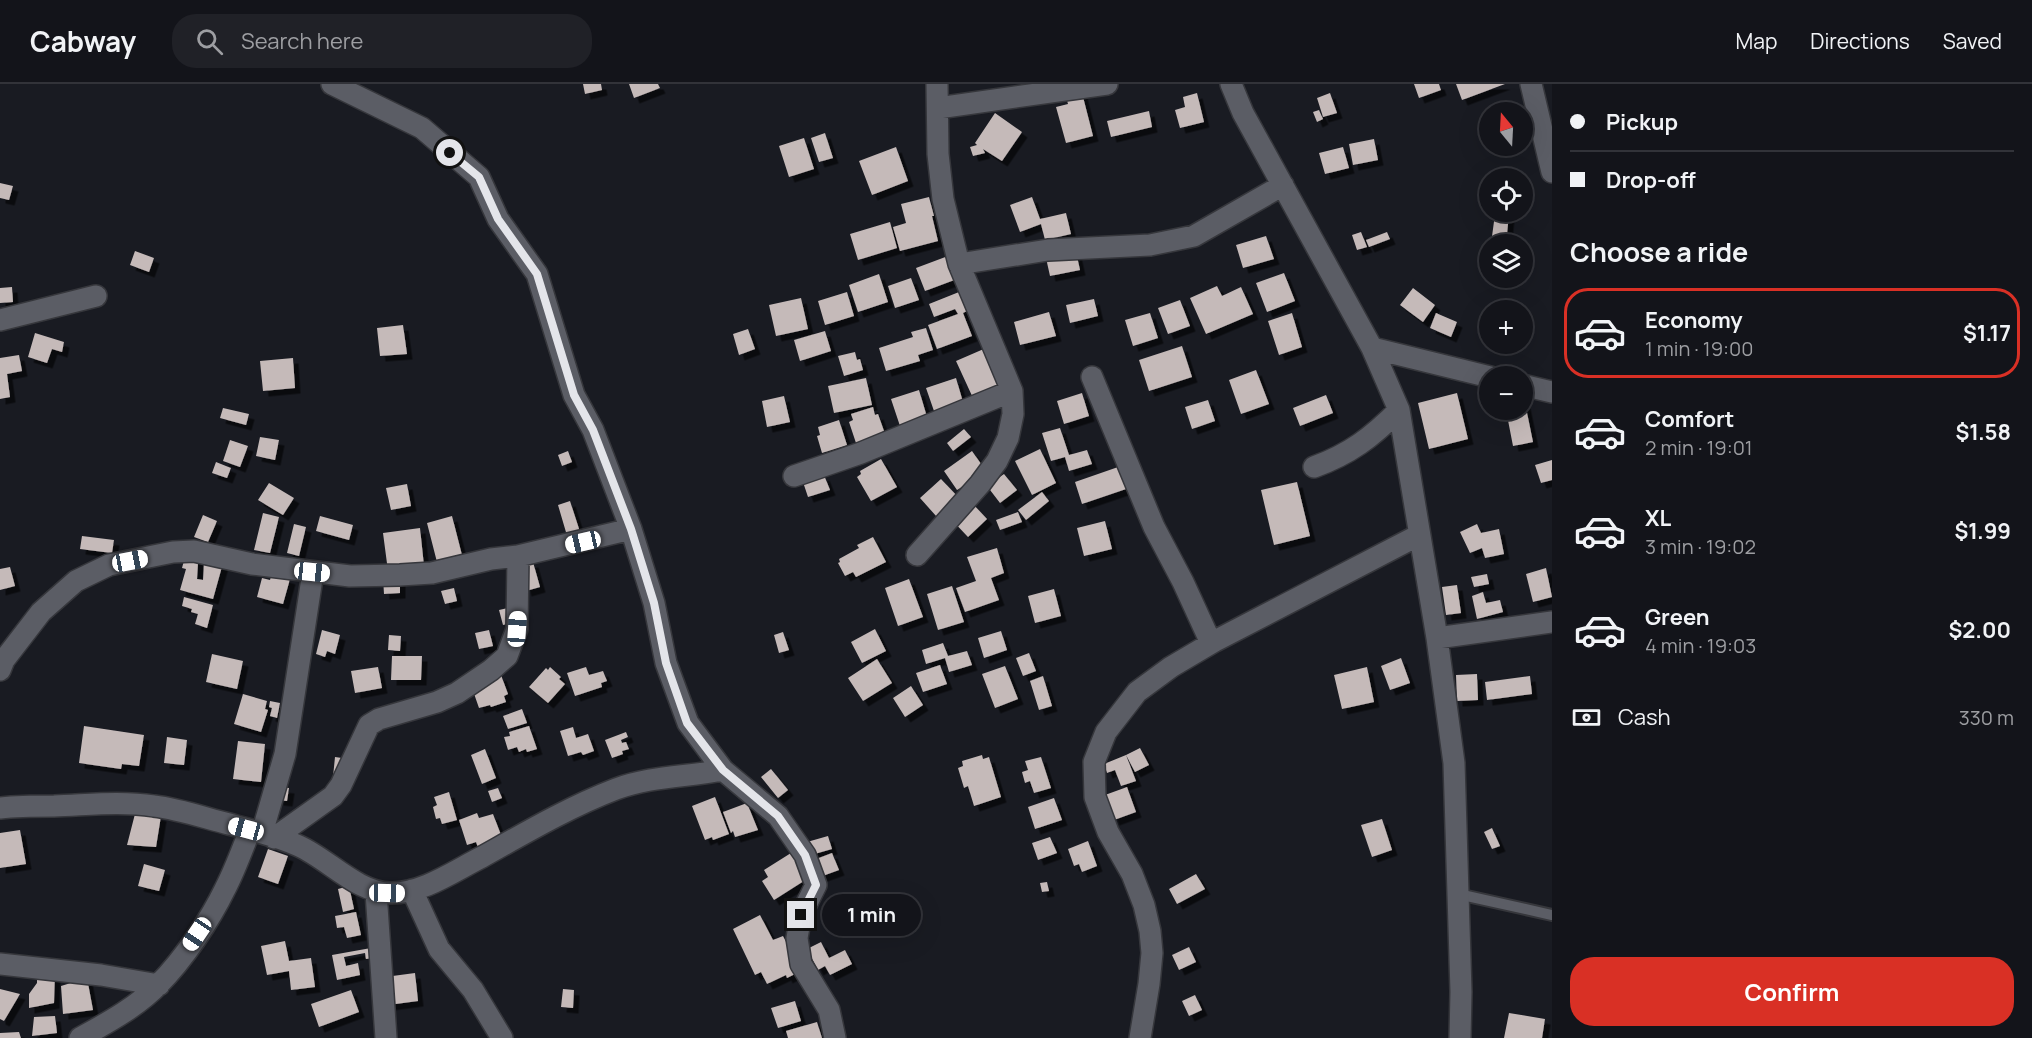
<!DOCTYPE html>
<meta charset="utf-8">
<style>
:root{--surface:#13141a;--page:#202127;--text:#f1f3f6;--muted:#9d9ea2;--line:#323339;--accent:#d93025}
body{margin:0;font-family:Manrope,sans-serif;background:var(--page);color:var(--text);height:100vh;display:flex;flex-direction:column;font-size:22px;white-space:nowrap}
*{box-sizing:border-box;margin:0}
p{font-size:20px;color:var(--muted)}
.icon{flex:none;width:33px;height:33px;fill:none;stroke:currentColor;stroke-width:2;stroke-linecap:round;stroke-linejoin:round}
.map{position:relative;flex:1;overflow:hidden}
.side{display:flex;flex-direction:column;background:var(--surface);width:480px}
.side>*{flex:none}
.hud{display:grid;align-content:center;height:132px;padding:0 18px;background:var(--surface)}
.needle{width:39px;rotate:342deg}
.tools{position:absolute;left:1479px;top:18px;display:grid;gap:12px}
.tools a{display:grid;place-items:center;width:54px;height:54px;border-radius:50%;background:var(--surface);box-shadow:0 6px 24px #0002,0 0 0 2px var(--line);font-size:30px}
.end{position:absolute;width:27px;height:27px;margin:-14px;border:8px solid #e4e5ea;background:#111;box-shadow:0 0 0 3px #111}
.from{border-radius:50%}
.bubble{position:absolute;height:42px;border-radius:21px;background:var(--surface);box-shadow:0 6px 24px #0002,0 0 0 2px var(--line);font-size:20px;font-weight:700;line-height:42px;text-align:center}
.car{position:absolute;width:18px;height:36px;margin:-18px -9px;border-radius:8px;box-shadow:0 0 4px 2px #0007;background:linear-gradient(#fff 24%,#345 0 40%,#fff 0 76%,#345 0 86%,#fff 0)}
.hud b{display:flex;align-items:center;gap:21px;height:57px;font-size:22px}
.hud b+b{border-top:2px solid var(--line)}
.hud i{width:15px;height:15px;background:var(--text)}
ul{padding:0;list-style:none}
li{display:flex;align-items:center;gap:18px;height:90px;margin:0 12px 9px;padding:0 6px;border:3px solid transparent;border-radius:24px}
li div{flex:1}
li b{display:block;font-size:22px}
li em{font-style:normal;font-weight:700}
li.selected{border-color:var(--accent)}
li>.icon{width:54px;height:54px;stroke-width:1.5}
h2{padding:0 18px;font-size:27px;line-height:72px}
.pay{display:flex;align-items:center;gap:15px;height:66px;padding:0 18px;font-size:22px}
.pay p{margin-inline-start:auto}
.button{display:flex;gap:12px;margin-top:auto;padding:12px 18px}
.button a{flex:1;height:69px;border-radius:24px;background:var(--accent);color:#fff;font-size:24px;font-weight:700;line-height:69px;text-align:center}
header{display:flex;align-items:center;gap:36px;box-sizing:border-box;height:84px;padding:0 30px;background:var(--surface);border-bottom:2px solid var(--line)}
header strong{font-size:28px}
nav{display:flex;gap:33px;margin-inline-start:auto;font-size:21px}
.search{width:420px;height:54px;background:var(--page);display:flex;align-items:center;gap:15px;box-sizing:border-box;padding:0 21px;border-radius:24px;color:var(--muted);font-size:22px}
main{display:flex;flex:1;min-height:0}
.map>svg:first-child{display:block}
.building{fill:#c5bab9;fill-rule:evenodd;filter:url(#shadow)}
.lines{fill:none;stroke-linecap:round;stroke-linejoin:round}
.service-casing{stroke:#36373c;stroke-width:14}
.minor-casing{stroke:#36373c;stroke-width:24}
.service{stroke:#5b5d65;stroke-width:10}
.minor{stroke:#5b5d65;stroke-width:21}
.route{stroke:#e4e5ea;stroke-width:8}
</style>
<header>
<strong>Cabway</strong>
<div class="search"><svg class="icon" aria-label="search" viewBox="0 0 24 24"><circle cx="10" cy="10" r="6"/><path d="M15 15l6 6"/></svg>Search here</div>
<nav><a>Map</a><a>Directions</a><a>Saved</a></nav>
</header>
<main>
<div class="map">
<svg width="1552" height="954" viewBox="0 0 1552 954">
<defs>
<filter id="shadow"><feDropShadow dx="5.5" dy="5.5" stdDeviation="0" flood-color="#0009"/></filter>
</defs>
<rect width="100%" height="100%" fill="#191b22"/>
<path class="building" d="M583 0H601L602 6 585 10Z
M629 0H658L660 4 634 14Z
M1414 0H1439L1441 6 1419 14Z
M1456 0H1505L1462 16Z
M1082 9 1093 52 1066 59 1056 23 1068 20 1066 13Z
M1197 9 1204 38 1180 44 1175 26 1185 23 1183 13Z
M1330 9 1337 29 1323 33 1317 14Z
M1319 26 1323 35 1317 38 1313 28Z
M1149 27 1152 43 1111 53 1107 37Z
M995 29 1022 48 1002 77 983 65 985 69 973 72 970 63 977 61 975 59Z
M825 49 833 74 819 78 811 54Z
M804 54 814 85 789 93 779 62Z
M1374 55 1378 76 1353 81 1349 60Z
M896 63 908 97 872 111 859 77Z
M1343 63 1349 84 1325 90 1319 69Z
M0 99 13 102 9 116 0 114Z
M929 113 934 132H932L938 157 900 167 893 143 906 139 901 120Z
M1032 113 1040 135 1066 129 1071 150 1045 156 1041 140 1020 148 1010 121Z
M1489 113 1490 129 1486 131 1481 116Z
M1495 130H1509L1506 160H1491Z
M890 138 897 164 858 176 850 150Z
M1361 148 1367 163 1357 166 1352 151Z
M1387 148 1390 155 1369 163 1366 156Z
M1266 152 1274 175 1243 184 1236 161Z
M135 167 154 174 149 188 130 181Z
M1076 168 1080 186 1050 192 1046 174Z
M948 172 957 195 925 207 916 184Z
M1284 189 1295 217 1267 228 1256 199Z
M879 190 888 218 858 228 849 201Z
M911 194 919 216 895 224 888 202Z
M1217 202 1222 212 1241 203 1253 230 1206 250 1190 214Z
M12 203 13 218 0 219V204Z
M1413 204 1435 221 1423 238 1400 221Z
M847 208 854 232 825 241 818 217Z
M959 208 967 227 963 229 972 252 937 265 928 241 958 230 955 225 934 233 929 220Z
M801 214 808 245 776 252 769 221Z
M1094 215 1098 232 1070 239 1066 221Z
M1180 216 1190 242 1168 250 1158 224Z
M1049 228 1056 252 1020 261 1014 238Z
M1150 229 1158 254 1133 262 1125 236Z
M1292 229 1302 263 1279 271 1268 237Z
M1436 229 1457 238 1451 253 1430 244Z
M403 241 407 270 380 272 377 244Z
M926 244 933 266 918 271 920 277 886 287 879 264 913 253 911 248Z
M748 245 755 265 739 271 733 250Z
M825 247 831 267 800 277 794 256Z
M35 249 64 258 62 268 52 265 47 279 28 273Z
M1182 262 1192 293 1149 307 1139 276Z
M986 264 1002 301 973 314 956 277Z
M855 268 857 276 860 275 863 286 844 292 838 272Z
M19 271 22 287 7 290 10 313 0 315V274Z
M293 274 295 304 263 307 260 277Z
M1256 286 1269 320 1241 330 1229 296Z
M866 294 872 321 834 329 828 302Z
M956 294 963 318 934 327 926 304Z
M919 306 927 333 900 342 891 315Z
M1082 309 1089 332 1064 340 1057 317Z
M1457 309 1468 355 1429 365 1418 319Z
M1326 311 1333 329 1300 342 1293 324Z
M784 312 790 338 767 343 762 317Z
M1208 316 1215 337 1192 345 1185 323Z
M1522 319H1525L1533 358 1513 362 1506 326H1522Z
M873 323 875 331 878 330 884 347 882 348 883 353 857 362 849 338 853 336 851 330Z
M223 324 249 330 246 341 220 334Z
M839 336 847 361 822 369 817 352 820 351 818 343Z
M1060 344 1069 371 1087 366 1092 380 1069 387 1065 373 1051 377 1042 349Z
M964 345 971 353 953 367 947 359Z
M260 353 279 356 275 376 256 372Z
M230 356 248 362 240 383 223 377Z
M1040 365 1056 399 1032 411 1015 377Z
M568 367 572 378 562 382 558 371Z
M972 367 986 387 957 406 944 387Z
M881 375 897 403 871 417 857 393 861 390 860 387Z
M1552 376V396L1541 399 1535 381Z
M216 378 231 384 227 394 212 389Z
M1121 382 1129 404 1082 420 1075 398Z
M1004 390 1017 406 1000 419 987 402Z
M824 391 830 406 808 413 803 398Z
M941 395 959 414 937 433 920 414Z
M1297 398 1310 452 1274 461 1261 406Z
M269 399 294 414 283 431 258 416Z
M407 400 411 422 391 426 386 404Z
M1042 408 1049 417 1026 436 1018 426Z
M570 417 581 451 568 455 558 421Z
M971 418 987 435 968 453 952 436Z
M1018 428 1022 438 1000 446 996 436Z
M263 429 279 433 270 469 254 466Z
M203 431 217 437 208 458 194 453Z
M320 432 353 441 349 456 316 447Z
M452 432 463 475 438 482 427 439Z
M1105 437 1112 465 1084 472 1077 444Z
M294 440 306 443 299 472 287 469Z
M1477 440 1481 449 1499 445 1504 470 1485 474 1482 464 1470 469 1460 448Z
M420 444 424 482 388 487 383 449Z
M82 452 114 456 112 469 80 465Z
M873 453 886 478 856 493 853 488 845 492 838 479 840 478 839 475 859 464 857 461Z
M997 464 1004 489 991 494 999 516 965 528 956 504 976 497 967 473Z
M186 469 223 479 213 515 180 506 186 485 182 484ZM198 479H204L203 496 197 495Z
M533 478 540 503 526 507 520 481Z
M10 483 15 502 0 506V485Z
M1546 484 1552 513 1533 518 1526 490Z
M272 489 290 495 283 520 257 513 262 494 270 496Z
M1487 490 1489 500 1474 503 1471 493Z
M400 493V509L384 510 383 494Z
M909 495 923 533 898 542 885 504Z
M1457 501 1461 529 1446 531 1442 503Z
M952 502 964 538 938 546 927 510Z
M454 504 457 517 445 520 441 507Z
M1054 505 1061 532 1035 539 1028 512Z
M1483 508 1486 519 1500 516 1503 528 1477 535 1472 512Z
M184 513 213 521 207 544 195 540 198 530 191 528 192 525 182 522Z
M512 523 516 538 503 541 499 526Z
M875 545 886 567 862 579 851 558Z
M322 546 340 551 335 570 327 567 325 573 316 570Z
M489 546 493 562 479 565 475 549Z
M1001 547 1007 566 984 574 978 554Z
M783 548 789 566 779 569 774 551Z
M389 551 401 552 400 567 388 566Z
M943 559 948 572 967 567 972 581 949 588 945 574 926 580 922 566Z
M1029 569 1036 587 1023 592 1016 574Z
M212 570 243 577 237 605 206 598Z
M392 572H422L421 596H391Z
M1401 574 1410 599 1390 606 1381 582Z
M877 575 892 599 863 617 848 594Z
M940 581 947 600 923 608 916 589Z
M1005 582 1018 615 995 624 982 590Z
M378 583 382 604 355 609 351 587Z
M550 583 561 593 559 595 565 600 548 619 529 603 546 584 548 586Z
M586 583 589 591 603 587 607 597 601 599 602 603 575 612 567 589Z
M1367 583 1374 618 1342 625 1334 591Z
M1477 590 1478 616 1457 617 1456 591Z
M501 591 508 610 504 612 506 618 491 623 490 621 479 624 471 601Z
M1043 592 1052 622 1039 626 1030 597Z
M1530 592 1532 610 1487 616 1485 598Z
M911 602 923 621 905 633 893 614Z
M243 610 267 617 265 625 268 626 261 648 234 640Z
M270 617 280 619 277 634 270 632 272 624 269 623Z
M522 625 527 639 508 645 503 632Z
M84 642 144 651 139 682 122 680 121 685 79 679Z
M529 642 537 665 527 668 526 665 519 668 517 663 508 666 504 653 510 652 509 648Z
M573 643 576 654 588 650 594 667 583 671 581 668 568 672 560 647Z
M626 648 628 653 621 656 622 659 626 658 629 665 622 667 623 670 612 674 605 656Z
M167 653 187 656 184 681 164 679Z
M238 657 265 660 261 698 233 695Z
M1140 664 1149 681 1135 688 1126 671Z
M485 665 496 694 482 700 471 671Z
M982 671 983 675 989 673 1001 713 974 722 968 702 964 704 958 684 963 682 962 677Z
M1126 671 1136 697 1121 702 1115 686 1107 689 1104 680Z
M335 673 342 674 340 693H333Z
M1041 673 1051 704 1034 709 1030 697 1025 699 1022 688 1028 686 1025 677Z
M771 685 788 706 778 714 761 693Z
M280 703 289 704 287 717 278 716Z
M1127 703 1136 728 1114 736 1105 711Z
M498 704 502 714 492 718 488 707Z
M449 708 457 736 442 740 440 734 436 735 433 723 437 721 434 713Z
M715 713 729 750 713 756 712 753 705 756 692 722Z
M1054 714 1062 736 1035 745 1028 723Z
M747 719 758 746 735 753 733 747 731 749 723 728Z
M136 726 161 732 156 763 127 761Z
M477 729 479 734 493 730 501 751 498 752 500 759 479 766 476 758 467 761 459 736Z
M1382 735 1392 766 1372 773 1361 741Z
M1492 744 1500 762 1492 765 1484 748Z
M20 746 26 780 0 784V749Z
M828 752 832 765 811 771 807 758Z
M1050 753 1057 769 1038 776 1032 759Z
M1088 757 1097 782 1082 788 1079 780 1074 782 1068 765Z
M268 765 288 772 278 800 258 793Z
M791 769 807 795 774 816 762 797 768 793 764 786Z
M832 769 839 786 817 794 811 777Z
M144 780 165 786 159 807 138 802Z
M1196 790 1205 805 1177 820 1169 805Z
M1047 798 1049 807 1042 808 1040 799Z
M349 802 354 825 343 828 338 805Z
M356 828 361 851 347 854 344 843 337 844 335 832Z
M760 831 773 856 783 852 801 887 787 894 786 891 767 900 761 888 755 891 733 845Z
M285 857 289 877 311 874 315 903 291 906 289 887 267 891 261 862Z
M821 858 829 874 845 866 852 880 830 891 825 882 818 886 807 865Z
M1189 863 1196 878 1179 886 1172 871Z
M371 864 373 874 366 875 365 869 344 873 346 882 358 879 360 891 337 896 332 871Z
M55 887 54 919 29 924V910L37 899V895Z
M415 889 418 917 388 921 385 893Z
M87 894 93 926 63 930 61 902Z
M0 905 20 910 4 937 0 935Z
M563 905 574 906 573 924 561 923Z
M351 906 359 928 319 943 311 920Z
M1195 911 1202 926 1189 932 1182 917Z
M795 917 801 937 778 944 771 924Z
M1509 929 1545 935 1542 954H1504Z
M55 932 57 949 32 952 34 933Z
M817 938 822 954H788L786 947Z
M19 948 21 954H0V949Z"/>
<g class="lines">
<defs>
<path id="service" d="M1458 810 1552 831"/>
<path id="minor" d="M332 0 422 44 479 93 498 135 537 190 574 311 593 346 631 445 654 519 666 579 688 639 723 686 778 732 805 771 816 801 801 831 797 854 801 880 829 926 835 954
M1231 0 1243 29 1372 264 1399 326 1437 554 1454 679 1461 908 1460 954
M1531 0 1552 88
M938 24 1107 0
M959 180 1048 166 1150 161 1194 152 1283 101
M0 236 96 212
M1372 264 1490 293
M1092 293 1154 443 1183 498 1211 559
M1522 301 1552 308
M1314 383C1350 370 1372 353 1399 326
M794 392 861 369 1012 307
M917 471 980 400 997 377 1008 354 1013 330 1012 307 959 180 943 115 938 70 937 0
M1437 554 1552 538
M0 586 4 576 41 528 76 497 109 481 173 468 194 467 252 480 350 492 400 491 432 489 491 475 518 472 631 445
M0 724C18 722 36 722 54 722 88 721 120 717 154 722 179 725 205 734 229 740 252 746 277 752 299 762 328 775 358 809 390 809 422 810 454 787 482 773 525 749 569 723 616 705 650 692 687 693 723 686
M262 749 285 670 313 488
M274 754 333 712 341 701 369 641 379 635 437 618 457 609 491 586 507 572 517 545 518 472
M412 806 439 865 473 906 502 954
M376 808 386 954
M0 880 101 891 159 901
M80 954C107 939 137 923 159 900 183 876 210 836 225 805 235 786 242 766 250 746
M1140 954 1149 900 1152 869 1150 847 1144 821 1132 790 1108 748 1095 713 1094 678 1106 648 1137 608 1171 583 1215 557 1419 451"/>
</defs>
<use href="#service" class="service-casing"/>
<use href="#minor" class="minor-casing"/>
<use href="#service" class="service"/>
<use href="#minor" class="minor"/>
</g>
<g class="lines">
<path class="route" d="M450 69 479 93 498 135 537 190 574 311 593 346 631 445 654 519 666 579 687 639 723 686 778 732 805 771 816 801 801 831"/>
</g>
</svg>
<div class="tools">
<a><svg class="needle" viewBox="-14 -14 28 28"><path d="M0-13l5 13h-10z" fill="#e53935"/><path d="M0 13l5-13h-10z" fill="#9d9ea2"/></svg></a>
<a><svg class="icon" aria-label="locate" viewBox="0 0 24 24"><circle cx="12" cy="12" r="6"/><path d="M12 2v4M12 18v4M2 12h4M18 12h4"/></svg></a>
<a><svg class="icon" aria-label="layers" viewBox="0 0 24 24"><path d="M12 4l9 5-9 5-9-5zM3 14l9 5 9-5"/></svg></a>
<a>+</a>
<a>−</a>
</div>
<i class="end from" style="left:450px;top:69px"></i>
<i class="end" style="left:801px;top:831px"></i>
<div class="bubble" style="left:822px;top:810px;width:99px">1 min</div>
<i class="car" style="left:583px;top:458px;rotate:257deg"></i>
<i class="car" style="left:130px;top:477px;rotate:79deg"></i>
<i class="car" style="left:312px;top:488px;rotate:96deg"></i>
<i class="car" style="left:517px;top:545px;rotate:4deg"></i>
<i class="car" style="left:246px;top:745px;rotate:285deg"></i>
<i class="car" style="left:387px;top:809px;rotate:91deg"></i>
<i class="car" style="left:197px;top:850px;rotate:214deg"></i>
</div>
<section class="side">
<div class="hud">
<b><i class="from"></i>Pickup</b>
<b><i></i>Drop-off</b>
</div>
<h2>Choose a ride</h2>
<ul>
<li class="selected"><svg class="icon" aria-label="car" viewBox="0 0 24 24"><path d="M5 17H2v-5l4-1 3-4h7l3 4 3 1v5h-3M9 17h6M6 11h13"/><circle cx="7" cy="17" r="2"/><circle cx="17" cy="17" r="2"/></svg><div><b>Economy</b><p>1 min · 19:00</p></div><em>$1.17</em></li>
<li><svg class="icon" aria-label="car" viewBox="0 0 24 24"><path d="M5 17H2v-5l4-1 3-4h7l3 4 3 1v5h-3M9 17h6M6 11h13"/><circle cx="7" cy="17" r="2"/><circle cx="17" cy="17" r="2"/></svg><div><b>Comfort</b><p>2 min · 19:01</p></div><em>$1.58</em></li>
<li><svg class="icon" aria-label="car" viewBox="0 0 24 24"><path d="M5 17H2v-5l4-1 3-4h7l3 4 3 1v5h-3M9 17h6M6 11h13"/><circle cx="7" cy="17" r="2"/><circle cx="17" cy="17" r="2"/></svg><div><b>XL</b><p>3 min · 19:02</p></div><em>$1.99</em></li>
<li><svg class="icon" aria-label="car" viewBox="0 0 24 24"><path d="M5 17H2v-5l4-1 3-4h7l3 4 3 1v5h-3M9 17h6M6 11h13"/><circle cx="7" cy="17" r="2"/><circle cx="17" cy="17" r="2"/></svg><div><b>Green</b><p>4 min · 19:03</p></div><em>$2.00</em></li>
</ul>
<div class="pay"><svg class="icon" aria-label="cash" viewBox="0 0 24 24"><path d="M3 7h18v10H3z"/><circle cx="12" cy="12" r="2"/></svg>Cash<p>330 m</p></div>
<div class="button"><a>Confirm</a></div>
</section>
</main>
